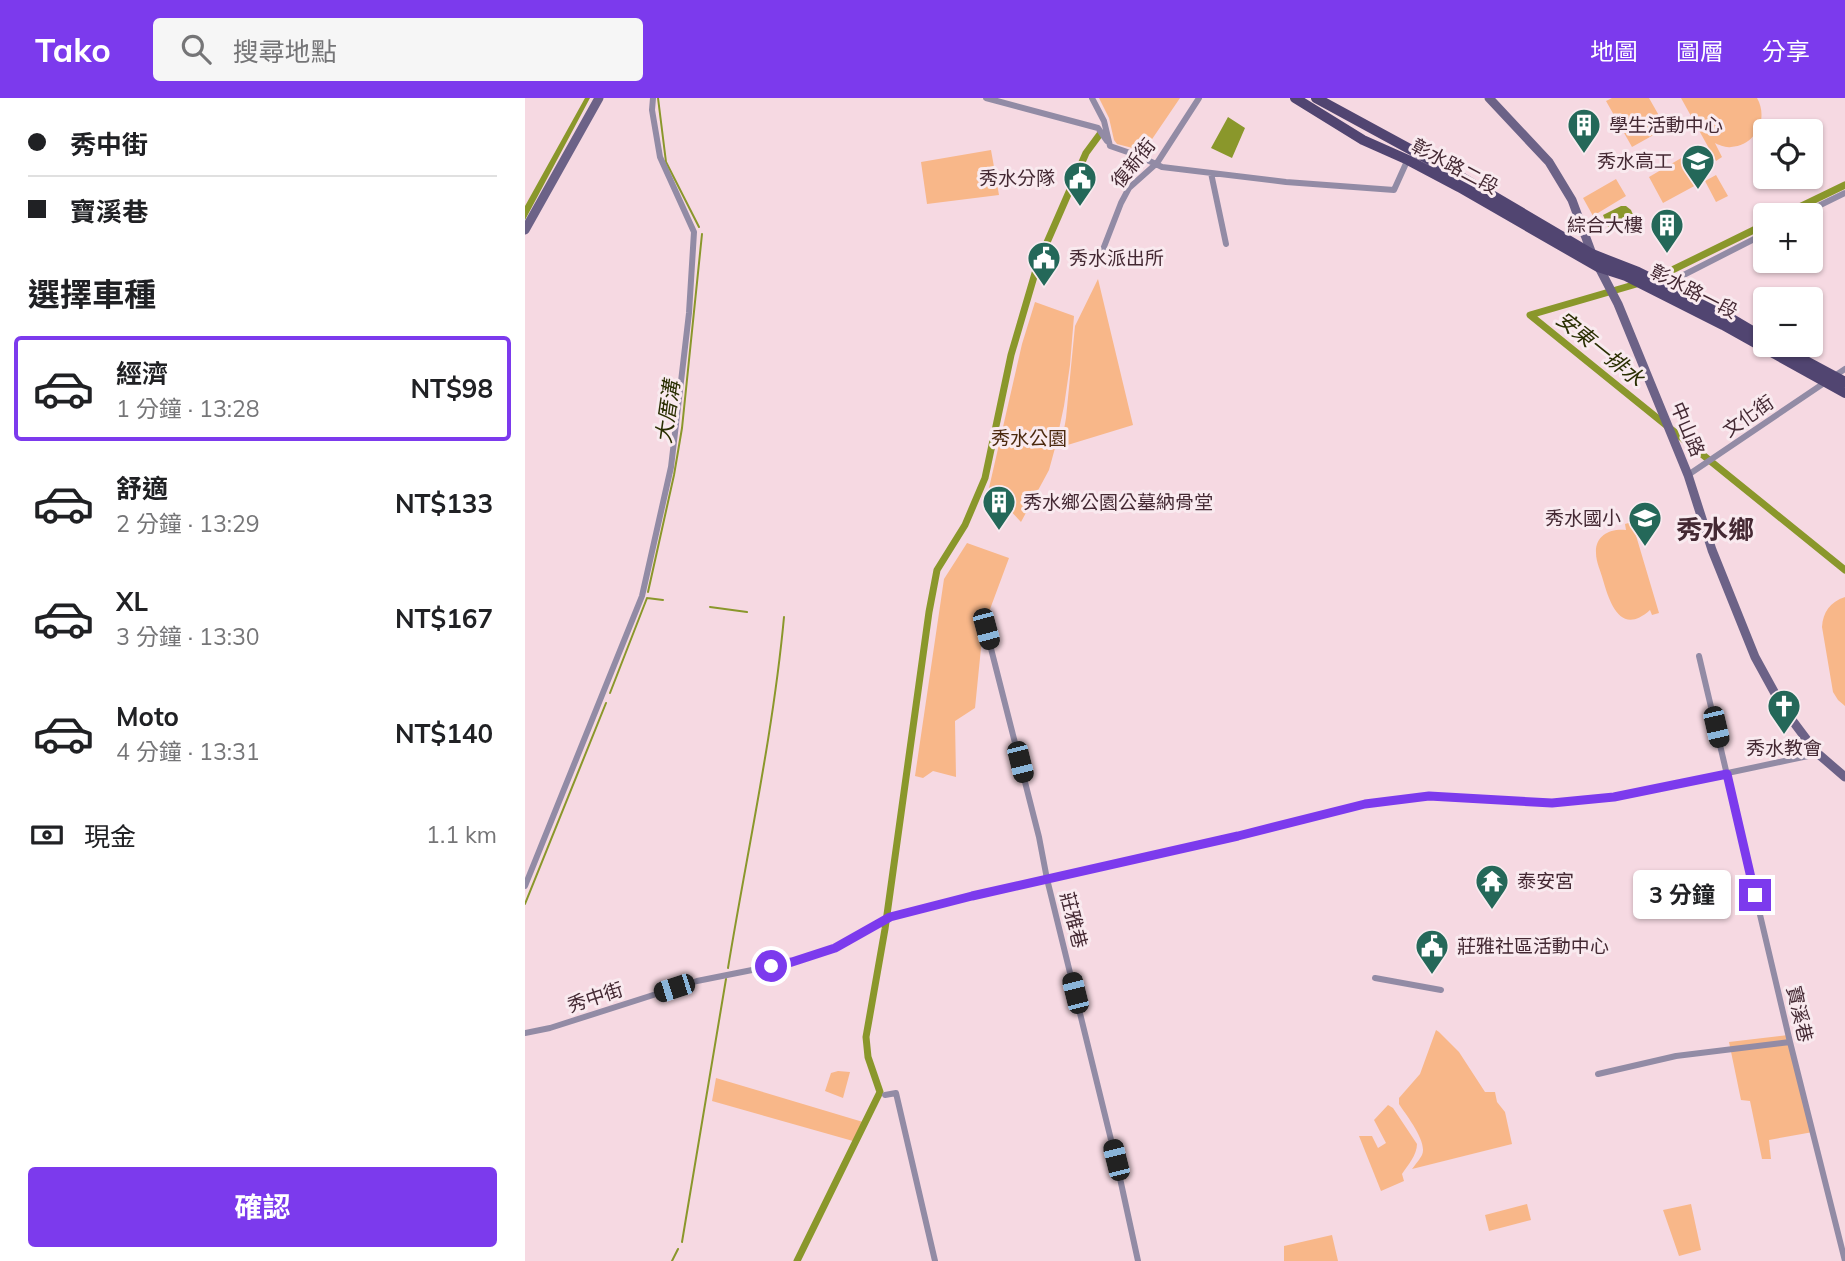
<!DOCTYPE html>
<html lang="zh-TW">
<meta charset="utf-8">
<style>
:root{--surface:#fff;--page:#f6f6f6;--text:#202124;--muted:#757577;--line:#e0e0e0;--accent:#7c3aed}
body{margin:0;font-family:Mulish,"Noto Sans TC",sans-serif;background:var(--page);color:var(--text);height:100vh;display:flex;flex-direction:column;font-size:26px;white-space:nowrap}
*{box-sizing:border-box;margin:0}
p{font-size:23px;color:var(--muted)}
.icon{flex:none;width:38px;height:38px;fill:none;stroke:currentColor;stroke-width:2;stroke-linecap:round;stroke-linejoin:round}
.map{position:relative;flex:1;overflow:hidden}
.drawer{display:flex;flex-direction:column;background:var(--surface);width:525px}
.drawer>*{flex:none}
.banner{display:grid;align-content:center;height:154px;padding:0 28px;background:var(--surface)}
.buttons{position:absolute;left:1228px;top:21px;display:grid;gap:14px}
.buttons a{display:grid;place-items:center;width:70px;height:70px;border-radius:7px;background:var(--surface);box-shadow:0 2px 5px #0004;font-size:35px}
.end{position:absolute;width:32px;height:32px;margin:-16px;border:9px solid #7c3aed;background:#fff;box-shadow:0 0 0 4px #fff}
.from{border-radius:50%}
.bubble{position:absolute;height:49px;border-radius:7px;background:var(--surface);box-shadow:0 2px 5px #0004;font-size:23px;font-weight:700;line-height:49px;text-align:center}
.car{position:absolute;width:21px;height:42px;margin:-21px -10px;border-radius:9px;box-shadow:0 0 5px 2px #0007;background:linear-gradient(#222 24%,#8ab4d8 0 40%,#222 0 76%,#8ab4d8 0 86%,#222 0)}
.banner b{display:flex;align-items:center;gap:24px;height:66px;font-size:26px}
.banner b+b{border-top:2px solid var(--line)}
.banner i{width:18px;height:18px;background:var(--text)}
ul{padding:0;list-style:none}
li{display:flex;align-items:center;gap:21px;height:105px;margin:0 14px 10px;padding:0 14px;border:4px solid transparent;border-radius:7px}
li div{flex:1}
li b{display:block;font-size:26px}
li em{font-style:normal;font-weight:700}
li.selected{border-color:var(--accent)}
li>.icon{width:63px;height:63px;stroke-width:1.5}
h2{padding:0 28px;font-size:32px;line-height:84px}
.pay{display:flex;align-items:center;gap:18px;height:77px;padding:0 28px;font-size:26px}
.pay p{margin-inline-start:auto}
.cta{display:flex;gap:14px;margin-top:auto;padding:14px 28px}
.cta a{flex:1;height:80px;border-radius:7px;background:var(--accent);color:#fff;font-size:28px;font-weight:700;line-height:80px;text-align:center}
header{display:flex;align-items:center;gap:42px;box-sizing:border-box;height:98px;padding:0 35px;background:var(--accent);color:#fff}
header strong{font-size:33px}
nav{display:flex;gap:38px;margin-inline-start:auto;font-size:24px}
.search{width:490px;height:63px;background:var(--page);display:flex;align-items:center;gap:18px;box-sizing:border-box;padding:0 24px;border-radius:7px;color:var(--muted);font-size:26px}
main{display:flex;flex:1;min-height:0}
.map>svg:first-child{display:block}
.green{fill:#f8b789}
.water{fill:#8a972b}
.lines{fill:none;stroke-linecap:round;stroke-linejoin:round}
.stream{stroke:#8a972b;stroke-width:2}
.canal{stroke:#8a972b;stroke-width:7}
.street{stroke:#928ba5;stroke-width:6}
.secondary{stroke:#6c6287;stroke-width:9}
.primary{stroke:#514571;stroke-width:10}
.route{stroke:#7c3aed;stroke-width:9}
.labels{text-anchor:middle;stroke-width:6;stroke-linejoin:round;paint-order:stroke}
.poi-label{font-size:19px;fill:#442933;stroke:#f9eaef;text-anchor:start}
.street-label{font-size:19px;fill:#442933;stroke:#f9eaef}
.park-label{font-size:19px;fill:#4b290e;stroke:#f9eaef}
.water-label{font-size:21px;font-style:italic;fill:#2a2f02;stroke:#f9eaef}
.district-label{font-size:26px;font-weight:bold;fill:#442933;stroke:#f9eaef}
</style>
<header>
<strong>Tako</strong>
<div class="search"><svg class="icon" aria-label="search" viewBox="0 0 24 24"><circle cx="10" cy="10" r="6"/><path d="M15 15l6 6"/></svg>搜尋地點</div>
<nav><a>地圖</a><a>圖層</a><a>分享</a></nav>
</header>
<main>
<section class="drawer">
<div class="banner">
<b><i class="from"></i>秀中街</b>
<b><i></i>寶溪巷</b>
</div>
<h2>選擇車種</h2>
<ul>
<li class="selected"><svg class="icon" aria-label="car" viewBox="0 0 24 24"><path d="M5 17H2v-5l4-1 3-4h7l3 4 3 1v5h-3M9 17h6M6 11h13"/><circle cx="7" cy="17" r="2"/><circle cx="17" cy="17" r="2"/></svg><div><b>經濟</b><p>1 分鐘 · 13:28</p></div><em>NT$98</em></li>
<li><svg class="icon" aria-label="car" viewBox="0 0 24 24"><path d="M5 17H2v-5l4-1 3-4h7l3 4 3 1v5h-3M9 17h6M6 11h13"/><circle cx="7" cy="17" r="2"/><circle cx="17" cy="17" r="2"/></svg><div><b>舒適</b><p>2 分鐘 · 13:29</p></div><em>NT$133</em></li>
<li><svg class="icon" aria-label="car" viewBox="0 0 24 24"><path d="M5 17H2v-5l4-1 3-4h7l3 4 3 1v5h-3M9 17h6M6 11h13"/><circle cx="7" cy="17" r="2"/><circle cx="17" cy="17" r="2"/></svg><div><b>XL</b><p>3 分鐘 · 13:30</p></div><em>NT$167</em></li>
<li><svg class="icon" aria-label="car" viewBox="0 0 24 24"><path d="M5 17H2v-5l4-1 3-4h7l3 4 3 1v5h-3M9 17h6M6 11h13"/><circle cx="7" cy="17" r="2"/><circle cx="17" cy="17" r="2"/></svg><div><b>Moto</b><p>4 分鐘 · 13:31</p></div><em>NT$140</em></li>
</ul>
<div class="pay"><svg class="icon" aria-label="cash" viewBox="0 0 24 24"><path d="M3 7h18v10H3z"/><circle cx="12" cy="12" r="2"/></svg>現金<p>1.1 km</p></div>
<div class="cta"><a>確認</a></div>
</section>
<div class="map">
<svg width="1320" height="1163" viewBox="0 0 1320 1163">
<rect width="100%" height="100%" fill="#f6d9e2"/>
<path class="green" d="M574 0H655L619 53 592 46 589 42 584 20Z
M1087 0H1124L1141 30 1107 49 1081 3Z
M1156 0H1232C1244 21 1231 47 1206 49 1201 50 1194 47 1190 45L1197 59 1191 63Z
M466 52 474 97 402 106 396 64Z
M1158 59 1173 86 1138 105 1124 79Z
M1191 77 1203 98 1191 104 1180 83Z
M1091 81 1101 98 1068 118 1058 100Z
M573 181 608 327 536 349 541 320 550 228Z
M510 204 549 218 545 267 539 308 530 350 524 372 496 424 464 390 497 246Z
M1107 424 1134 515 1127 517 1125 512C1096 538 1085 506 1078 482 1076 474 1071 464 1071 455 1070 437 1086 430 1101 432L1100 426Z
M442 445 484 460 458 530 450 610 430 623 431 679 408 673 398 680 390 678 419 481Z
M1320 499V608L1313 602 1308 594 1297 529C1298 514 1305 504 1320 499Z
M911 932 914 934 934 954 960 994H970L972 1004 980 1014 987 1046 887 1071C890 1067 895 1061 897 1057 903 1044 881 1017 874 1006V1000L895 976Z
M1263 937 1288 1034 1244 1042 1246 1061H1237L1225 1003 1216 1002 1204 944Z
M313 973 325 974 318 1000 300 993 306 975Z
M191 980 338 1024 328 1043 187 1003Z
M863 1007 868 1010 892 1046C892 1057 883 1067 877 1076L879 1083 856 1093 834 1038H847L853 1050 861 1045 849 1022Z
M1002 1106 1006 1122 964 1133 960 1117Z
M1166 1106 1176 1152 1154 1158 1138 1112Z
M807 1137 813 1163H759V1148Z"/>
<path class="water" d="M60 0H65L0 122V108Z
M703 19 720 30 707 60 686 50Z
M1096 108H1101L1106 112 1109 119 1084 131 1078 117Z"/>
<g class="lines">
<path class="stream" d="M133 0 141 64 174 129
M123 494 149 377 157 330 177 136
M122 500 138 502
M185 509 222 514
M85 595 122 500
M0 806 81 605
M203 870C222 754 248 637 259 519
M157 1144 201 881
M147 1163 153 1151"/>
<path class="canal" d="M1258 117 1320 87
M1127 181 1139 176 1241 126
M1115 185 1005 217 1320 472
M272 1163 355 994 343 959 341 939 360 831 404 514 412 472 440 427 460 380 486 257 513 165 561 55 575 36"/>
<path class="street" d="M461 0 573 30 582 43
M567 0 579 23 585 48 614 58 637 69 761 84 869 92 883 61
M686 75 701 146
M1275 117 1320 95
M577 154 596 105 604 90 632 65 674 0
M1139 187 1241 135
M1163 377 1320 271
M461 531 514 739 522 781 591 1062 613 1163
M1174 558 1265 944 1320 1163
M0 788 117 498 146 369 164 215 169 134 135 59 127 12 128 0
M850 880 916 892
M0 935 25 930 172 883 267 864 310 850 364 819 422 804 713 738 840 706 904 698 1027 705 1089 699 1283 658 1291 654
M1073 976 1151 958 1265 944
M360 997 371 995 410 1163"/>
<path class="secondary" d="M964 0 1024 64 1047 102 1067 156 1093 206 1163 377 1187 452 1230 559 1258 610 1291 654 1320 679
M0 132 74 0"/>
<path class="primary" d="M770 0 838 42 883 62 934 89 1073 169 1101 178 1198 227 1320 295
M791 0 938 80 1067 156 1113 174 1202 218 1241 241
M1251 247 1320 284"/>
</g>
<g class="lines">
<path class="route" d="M246 868 267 864 310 850 365 819 447 798 713 738 840 706 904 698 1027 705 1089 699 1202 676 1230 797"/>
</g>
<defs>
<symbol id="building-pin" viewBox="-11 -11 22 30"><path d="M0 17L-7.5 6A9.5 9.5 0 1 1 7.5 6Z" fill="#246859" stroke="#f9eaef"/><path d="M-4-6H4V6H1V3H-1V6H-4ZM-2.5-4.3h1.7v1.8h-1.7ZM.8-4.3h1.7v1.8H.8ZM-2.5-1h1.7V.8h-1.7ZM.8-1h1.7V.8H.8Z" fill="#fff"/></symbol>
<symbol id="school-pin" viewBox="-11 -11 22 30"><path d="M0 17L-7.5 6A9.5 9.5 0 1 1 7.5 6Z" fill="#246859" stroke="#f9eaef"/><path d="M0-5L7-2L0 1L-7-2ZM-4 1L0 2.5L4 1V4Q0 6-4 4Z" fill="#fff"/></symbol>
<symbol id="civic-pin" viewBox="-11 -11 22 30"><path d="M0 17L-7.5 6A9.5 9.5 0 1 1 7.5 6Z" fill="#246859" stroke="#f9eaef"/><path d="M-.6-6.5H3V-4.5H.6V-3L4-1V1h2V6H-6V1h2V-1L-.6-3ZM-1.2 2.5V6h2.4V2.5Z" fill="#fff"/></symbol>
<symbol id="church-pin" viewBox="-11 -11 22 30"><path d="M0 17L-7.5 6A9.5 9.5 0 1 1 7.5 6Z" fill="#246859" stroke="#f9eaef"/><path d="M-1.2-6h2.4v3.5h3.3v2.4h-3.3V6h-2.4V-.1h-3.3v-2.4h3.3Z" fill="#fff"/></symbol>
<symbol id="temple-pin" viewBox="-11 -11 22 30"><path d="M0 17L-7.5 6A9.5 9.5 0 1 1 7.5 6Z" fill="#246859" stroke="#f9eaef"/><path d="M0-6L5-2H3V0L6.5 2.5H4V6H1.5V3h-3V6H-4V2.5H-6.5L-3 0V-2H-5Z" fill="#fff"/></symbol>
</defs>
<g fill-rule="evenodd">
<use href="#building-pin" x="1040" y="8" width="38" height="52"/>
<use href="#school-pin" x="1154" y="44" width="38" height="52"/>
<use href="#civic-pin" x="536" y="61" width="38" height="52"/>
<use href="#building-pin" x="1123" y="108" width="38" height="52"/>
<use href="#civic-pin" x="500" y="141" width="38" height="52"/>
<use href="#building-pin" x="455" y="385" width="38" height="52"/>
<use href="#school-pin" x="1101" y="401" width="38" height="52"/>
<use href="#church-pin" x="1240" y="589" width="38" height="52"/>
<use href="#temple-pin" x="948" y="764" width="38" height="52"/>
<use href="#civic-pin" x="888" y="829" width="38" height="52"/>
</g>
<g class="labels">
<g class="poi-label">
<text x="1084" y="34">學生活動中心</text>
<text x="1148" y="70" text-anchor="end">秀水高工</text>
<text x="530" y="87" text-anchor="end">秀水分隊</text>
<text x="1118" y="134" text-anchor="end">綜合大樓</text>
<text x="544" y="167">秀水派出所</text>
<text x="498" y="411">秀水鄉公園公墓納骨堂</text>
<text x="1096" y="427" text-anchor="end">秀水國小</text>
<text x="1259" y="657" text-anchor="middle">秀水教會</text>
<text x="992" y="790">泰安宮</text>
<text x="932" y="855">莊雅社區活動中心</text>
</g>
<g class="street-label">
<text transform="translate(608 65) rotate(-51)" y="7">復新街</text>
<text transform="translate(930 68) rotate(28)" y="7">彰水路二段</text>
<text transform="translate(1169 193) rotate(27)" y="7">彰水路一段</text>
<text transform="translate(1223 318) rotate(-35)" y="7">文化街</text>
<text transform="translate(1163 331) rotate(67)" y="7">中山路</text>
<text transform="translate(549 822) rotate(76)" y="7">莊雅巷</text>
<text transform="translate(70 899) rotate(-18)" y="7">秀中街</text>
<text transform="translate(1275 916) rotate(77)" y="7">寶溪巷</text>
</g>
<g class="park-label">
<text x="504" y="347">秀水公園</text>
</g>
<g class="water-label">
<text transform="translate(1075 251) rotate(39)" y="7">安東一排水</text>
<text transform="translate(143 314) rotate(-82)" y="7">大厝溝</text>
</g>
<g class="district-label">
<text x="1190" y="441">秀水鄉</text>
</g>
</g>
</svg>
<div class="buttons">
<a><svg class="icon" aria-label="locate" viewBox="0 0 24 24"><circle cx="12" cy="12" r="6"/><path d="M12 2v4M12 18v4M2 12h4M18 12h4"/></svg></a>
<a>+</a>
<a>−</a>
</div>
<i class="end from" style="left:246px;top:868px"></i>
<i class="end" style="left:1230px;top:797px"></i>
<div class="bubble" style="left:1108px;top:772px;width:98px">3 分鐘</div>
<i class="car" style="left:461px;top:531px;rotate:165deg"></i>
<i class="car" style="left:1191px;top:629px;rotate:167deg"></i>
<i class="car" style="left:495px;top:664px;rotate:166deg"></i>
<i class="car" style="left:149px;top:890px;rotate:252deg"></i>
<i class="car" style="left:550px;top:895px;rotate:346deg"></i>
<i class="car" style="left:591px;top:1062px;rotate:346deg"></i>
</div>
</main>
